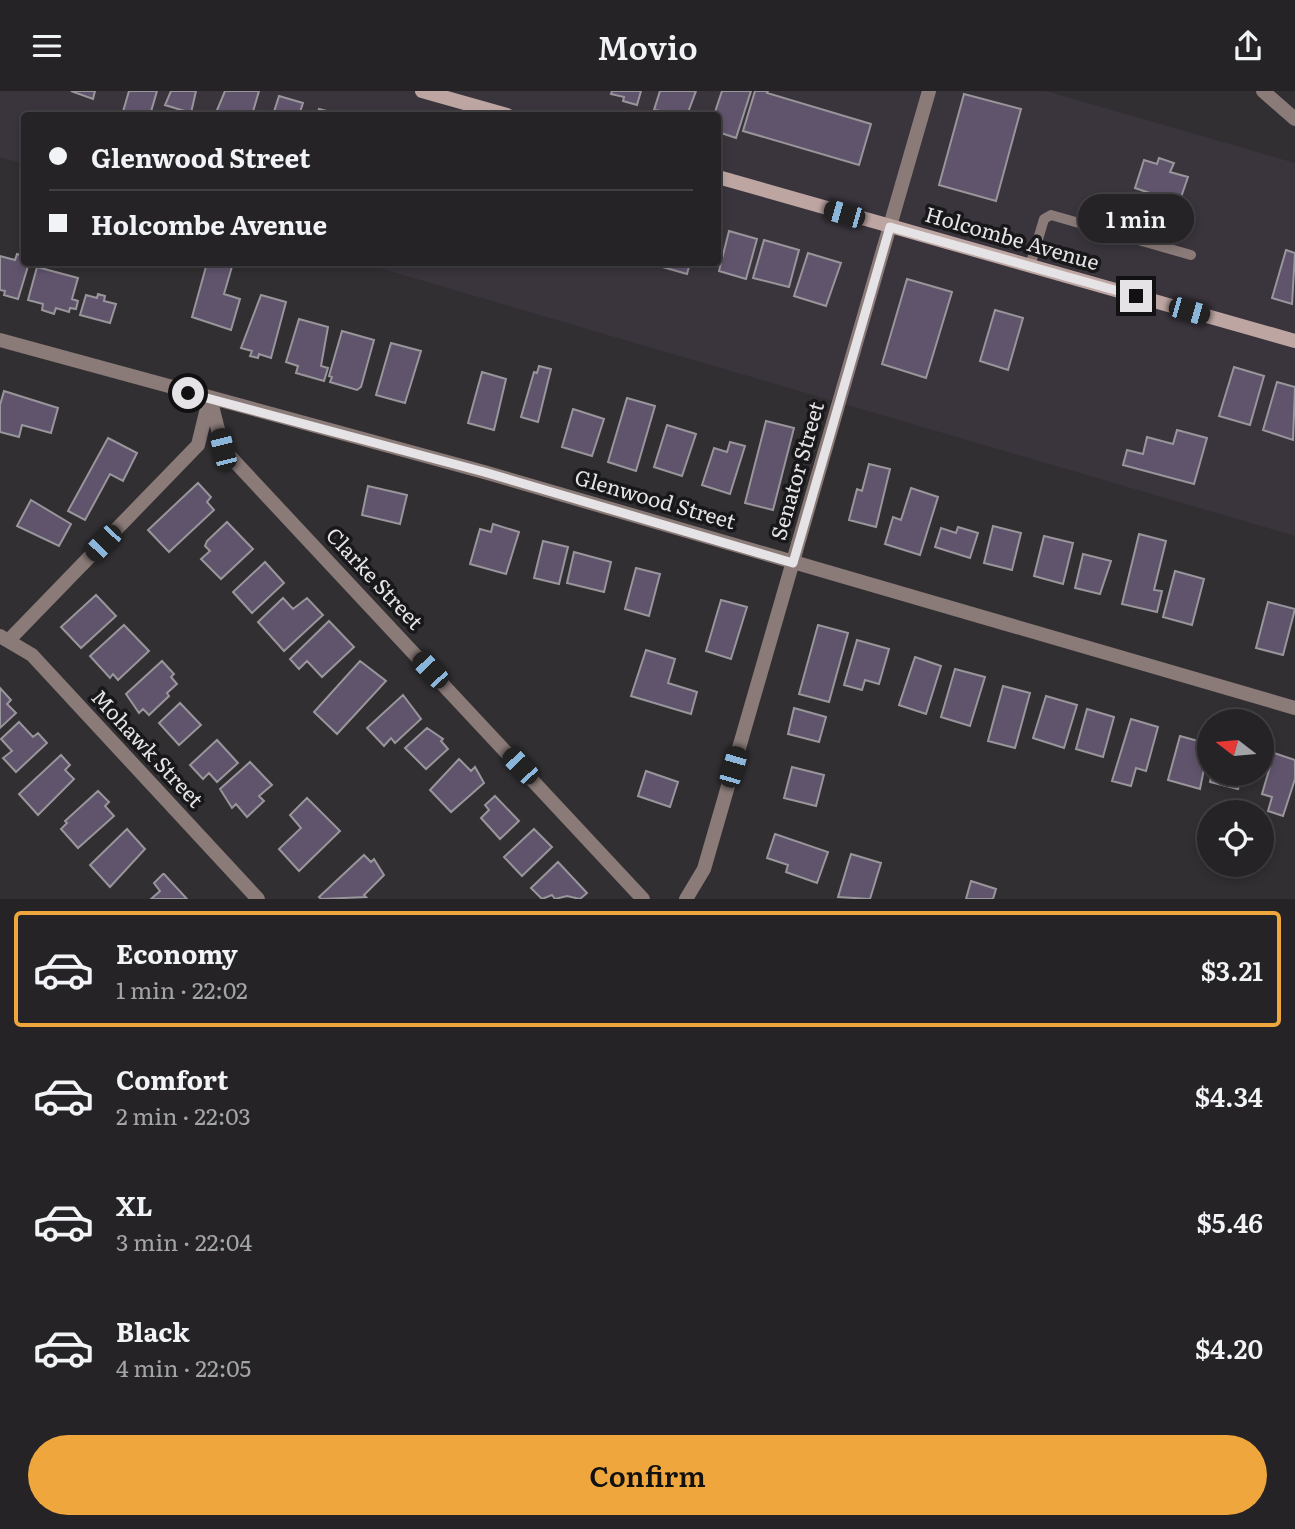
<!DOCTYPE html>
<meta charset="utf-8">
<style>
:root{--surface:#252326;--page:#2d2b2e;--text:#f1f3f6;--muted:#a3a4a7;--line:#424043;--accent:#efa73d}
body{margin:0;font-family:Literata,serif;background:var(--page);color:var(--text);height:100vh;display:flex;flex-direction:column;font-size:26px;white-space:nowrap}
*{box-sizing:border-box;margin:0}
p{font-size:23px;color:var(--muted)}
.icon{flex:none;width:38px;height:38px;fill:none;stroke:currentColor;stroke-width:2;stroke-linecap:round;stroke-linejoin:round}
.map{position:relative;height:808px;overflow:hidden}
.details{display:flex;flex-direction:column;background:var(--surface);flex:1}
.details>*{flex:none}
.top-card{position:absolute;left:21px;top:21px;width:700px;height:154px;border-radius:7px;box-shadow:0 4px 10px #0003,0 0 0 2px var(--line);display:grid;align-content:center;height:154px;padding:0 28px;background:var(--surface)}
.needle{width:46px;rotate:286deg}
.fabs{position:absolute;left:1197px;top:618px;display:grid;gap:14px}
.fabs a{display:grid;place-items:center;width:77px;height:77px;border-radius:50%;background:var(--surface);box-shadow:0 4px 10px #0003,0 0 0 2px var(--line);font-size:35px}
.end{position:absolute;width:32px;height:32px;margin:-16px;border:9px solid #e5e3e6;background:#111;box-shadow:0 0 0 4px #111}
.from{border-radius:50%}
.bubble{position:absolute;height:49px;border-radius:24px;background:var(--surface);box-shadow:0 4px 10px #0003,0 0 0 2px var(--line);font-size:23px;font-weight:600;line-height:49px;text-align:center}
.car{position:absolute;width:21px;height:42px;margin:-21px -10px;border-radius:9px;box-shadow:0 0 5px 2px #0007;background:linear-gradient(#222 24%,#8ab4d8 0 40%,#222 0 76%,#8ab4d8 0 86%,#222 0)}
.top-card b{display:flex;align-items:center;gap:24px;height:66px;font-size:26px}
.top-card b+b{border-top:2px solid var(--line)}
.top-card i{width:18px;height:18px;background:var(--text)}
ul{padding:12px 0 0;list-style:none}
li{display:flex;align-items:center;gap:21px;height:116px;margin:0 14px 10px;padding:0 14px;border:4px solid transparent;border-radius:7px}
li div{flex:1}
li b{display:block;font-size:26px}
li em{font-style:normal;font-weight:600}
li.current{border-color:var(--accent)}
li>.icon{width:63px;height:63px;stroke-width:1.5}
.primary-button{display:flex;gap:14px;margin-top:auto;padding:14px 28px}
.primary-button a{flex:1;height:80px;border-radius:42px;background:var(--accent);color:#111;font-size:28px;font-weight:600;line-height:80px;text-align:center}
header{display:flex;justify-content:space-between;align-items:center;height:91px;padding:0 28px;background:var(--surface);font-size:32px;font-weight:600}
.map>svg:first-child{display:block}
.built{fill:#3a343d}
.building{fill:#60536c;stroke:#98969a;stroke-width:2}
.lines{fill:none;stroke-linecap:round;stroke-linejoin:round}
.lane{stroke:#8a7b78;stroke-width:10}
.street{stroke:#8a7b78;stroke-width:14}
.secondary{stroke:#bda5a2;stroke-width:14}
.route{stroke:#e5e3e6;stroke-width:9}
.labels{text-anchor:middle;stroke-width:7;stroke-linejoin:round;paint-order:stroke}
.street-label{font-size:21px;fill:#e5e3e6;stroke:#181719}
</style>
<header><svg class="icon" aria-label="menu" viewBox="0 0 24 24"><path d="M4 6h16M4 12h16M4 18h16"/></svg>Movio<svg class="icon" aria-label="share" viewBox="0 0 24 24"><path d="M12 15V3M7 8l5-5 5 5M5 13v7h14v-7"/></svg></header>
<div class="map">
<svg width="1295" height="808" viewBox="0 0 1295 808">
<rect width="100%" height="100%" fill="#312f32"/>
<path class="built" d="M0 0H1046L1295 72V445L362 172H718V24H24V73L0 66Z"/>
<path class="building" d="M71 0H95L93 8Z
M129 0H157L150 24H122Z
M171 0H196L191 22 165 14Z
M225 0H259L252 24H215Z
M612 0H641L637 14 623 10 624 6 611 3Z
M660 0H696L687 24 654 19Z
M722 0H751L736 47 718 41V24H714Z
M755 0H768L767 2 871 33 859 74 743 40Z
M964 3 1021 18 996 110 939 94Z
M279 5 303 12 299 24H273Z
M319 18 338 23 344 24H317Z
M1159 67 1174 72 1170 81 1188 86 1179 112 1135 97 1144 69 1157 73Z
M729 140 757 148 746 188 719 180Z
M764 149 799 159 789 196 753 187Z
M1286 159 1295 162 1292 213 1272 207Z
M808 162 841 172 826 215 794 205Z
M17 163 24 165V172H29L18 208 4 204 5 200 0 199V165L15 169Z
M207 172H233L224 203 240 208 231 239 192 226Z
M660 172H690L687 183 659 175Z
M37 176 78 187 72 208 78 210 76 218 70 217 69 221 56 217 54 223 42 219 43 213 28 209Z
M907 188 952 201 926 287 882 273Z
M98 203 105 205 104 210 116 213 110 232 80 224 86 204 97 207Z
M261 204 286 211 271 267 259 263 258 267 250 265 252 260 241 257Z
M995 219 1023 227 1008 279 980 270Z
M299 228 328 236 321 275 328 277 324 290 296 282 298 275 286 271Z
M342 240 374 249 361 296 357 299 330 291 332 286 329 285Z
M391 252 421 260 405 312 376 304Z
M539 275 551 278 538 331 521 326 534 281 537 282Z
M1234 276 1264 285 1250 334 1219 325Z
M482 281 506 288 494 339 468 332Z
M1277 291 1295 296 1293 349 1263 339Z
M4 300 58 317 51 342 22 334 19 346 0 341V314Z
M627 307 655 315 636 380 608 371Z
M573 318 604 328 592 365 562 356Z
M766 330 794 337 773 419 745 412Z
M667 334 696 343 682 385 654 376Z
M1177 339 1207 347 1194 393 1123 374 1127 359 1143 363 1147 346 1173 353Z
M108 347 137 362 123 390 110 383 85 429 68 420Z
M730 351 745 355 730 403 702 394 714 357 727 361Z
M869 373 890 378 876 436 849 429 857 398 862 400Z
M198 392 211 406 207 411 214 419 169 461 148 439Z
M368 395 407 404 400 433 362 424Z
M911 397 938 406 920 464 885 453 893 426 901 429Z
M31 409 71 433 59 455 17 435Z
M227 431 253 458 221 488 201 468 210 460 205 455 207 450Z
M493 433 519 441 506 483 470 473 480 438 491 441Z
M993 435 1021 442 1012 479 984 472Z
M958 436 978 442 970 467 935 456 941 437 956 442Z
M1139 443 1166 450 1154 499 1162 500 1157 521 1122 513Z
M1044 445 1073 452 1063 493 1034 485Z
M543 450 568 456 559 493 534 487Z
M574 461 611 471 604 501 567 492Z
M1083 463 1111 470 1100 503 1075 497Z
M265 471 284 492 252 522 233 501Z
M636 477 660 483 649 525 625 518Z
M1175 480 1204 488 1192 534 1163 526Z
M96 504 116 525 81 557 61 536Z
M283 507 293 518 307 507 323 524 284 560 258 531Z
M721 509 747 516 731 568 706 560Z
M1268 511 1295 518 1283 564 1256 557Z
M329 530 354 556 322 586 307 570 299 578 290 568Z
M124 534 149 560 118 589 113 583 110 587 90 565Z
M818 534 848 542 829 611 799 603Z
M857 549 889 558 879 593 865 589 862 599 844 594Z
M646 559 675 568 668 592 697 601 691 623 631 605Z
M915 566 941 575 926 623 899 614Z
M162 570 174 583 171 586 177 593 167 602 169 605 149 624 143 618 139 622 126 603Z
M360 570 386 590 337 643 314 621Z
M955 578 985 586 970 635 941 626Z
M1003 595 1030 602 1015 657 988 650Z
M0 597 11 609 7 613 16 622 0 637Z
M403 604 421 628 395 652 391 647 384 655 367 637Z
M1046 605 1077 614 1064 657 1033 647Z
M180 612 201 634 179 654 159 632Z
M794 617 826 626 819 651 788 643Z
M1087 618 1114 626 1103 666 1076 658Z
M1131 628 1158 636 1146 680 1136 677 1131 695 1112 690Z
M19 631 33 646 38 642 47 652 16 681 3 667 12 660 1 648Z
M427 637 443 648 441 650 448 658 426 678 405 657Z
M1180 645 1209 653 1200 698 1168 689Z
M217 649 238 672 217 691 209 682 203 688 190 674Z
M1274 662 1295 669V688L1283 725 1268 720 1272 706 1262 703Z
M61 664 70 674 65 679 74 688 38 724 19 703Z
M459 668 471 680 475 676 484 692 451 721 430 699Z
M250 671 272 694 259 705 264 710 247 726 236 713 232 717 220 698Z
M792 676 824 684 816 715 784 707Z
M646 680 678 691 670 716 638 705Z
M1212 682H1242L1238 698 1210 691Z
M98 700 109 711 105 715 114 725 78 757 61 738 67 732 65 730Z
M495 705 519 730 500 748 481 727 489 719 485 714Z
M307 707 340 740 299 780 279 758 301 737 290 724Z
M127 738 145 758 110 796 90 774Z
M534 738 552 756 522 785 504 766Z
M775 743 828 761 817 792 786 781 788 774 767 767Z
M851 763 881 772 870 808 838 806Z
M364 764 371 771 374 768 384 784 364 804 366 806 321 808 319 806Z
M558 771 587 802 580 808 567 805 555 808 552 804 542 808 531 797Z
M163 783H164L187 808H151L160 800 154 792Z
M971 790 996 798 993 808H966Z"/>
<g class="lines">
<path class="lane" d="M1030 175 1044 128 1051 124 1191 164"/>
<path class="street" d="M1263 0 1295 28
M0 249 484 381 1295 617
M210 307 223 358 643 808
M0 545 32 564 258 808
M9 549 198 354 209 309
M686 808 704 778 929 0"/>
<path class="secondary" d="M422 0 507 24
M718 86 1295 250"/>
</g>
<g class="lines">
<path class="route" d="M188 302 484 381 793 472 890 136 1136 205"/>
</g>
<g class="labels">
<g class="street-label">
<text transform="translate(1012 148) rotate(16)" y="7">Holcombe Avenue</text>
<text transform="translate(798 380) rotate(-74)" y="7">Senator Street</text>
<text transform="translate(655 409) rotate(16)" y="7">Glenwood Street</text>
<text transform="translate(374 488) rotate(47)" y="7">Clarke Street</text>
<text transform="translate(147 658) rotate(47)" y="7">Mohawk Street</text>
</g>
</g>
</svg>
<div class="fabs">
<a><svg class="needle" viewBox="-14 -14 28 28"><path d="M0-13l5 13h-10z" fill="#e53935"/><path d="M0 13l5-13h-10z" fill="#a3a4a7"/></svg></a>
<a><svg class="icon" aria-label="locate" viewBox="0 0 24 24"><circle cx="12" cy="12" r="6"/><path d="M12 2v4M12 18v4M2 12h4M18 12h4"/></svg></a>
</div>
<i class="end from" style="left:188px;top:302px"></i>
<i class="end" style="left:1136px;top:205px"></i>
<div class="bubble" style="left:1078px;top:103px;width:116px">1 min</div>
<i class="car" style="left:844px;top:123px;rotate:286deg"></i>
<i class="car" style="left:1189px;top:220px;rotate:106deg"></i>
<i class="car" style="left:223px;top:358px;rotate:346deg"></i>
<i class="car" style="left:103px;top:452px;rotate:224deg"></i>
<i class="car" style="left:430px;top:579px;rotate:317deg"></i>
<i class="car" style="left:520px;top:675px;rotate:317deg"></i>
<i class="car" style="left:733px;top:676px;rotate:16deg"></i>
<div class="top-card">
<b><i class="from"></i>Glenwood Street</b>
<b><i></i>Holcombe Avenue</b>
</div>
</div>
<section class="details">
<ul>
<li class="current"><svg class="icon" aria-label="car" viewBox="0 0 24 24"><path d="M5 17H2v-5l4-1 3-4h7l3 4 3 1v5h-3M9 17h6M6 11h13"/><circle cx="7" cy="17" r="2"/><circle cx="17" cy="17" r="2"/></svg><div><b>Economy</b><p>1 min · 22:02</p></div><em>$3.21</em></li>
<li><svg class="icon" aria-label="car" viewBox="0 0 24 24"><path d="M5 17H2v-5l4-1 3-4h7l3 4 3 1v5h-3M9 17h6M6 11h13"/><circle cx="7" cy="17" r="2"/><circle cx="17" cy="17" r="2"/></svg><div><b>Comfort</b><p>2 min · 22:03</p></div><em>$4.34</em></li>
<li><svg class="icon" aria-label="car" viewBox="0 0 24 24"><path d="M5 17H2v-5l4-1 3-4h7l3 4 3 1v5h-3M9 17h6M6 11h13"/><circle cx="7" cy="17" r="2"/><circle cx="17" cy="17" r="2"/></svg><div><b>XL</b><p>3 min · 22:04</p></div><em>$5.46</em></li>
<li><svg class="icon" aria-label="car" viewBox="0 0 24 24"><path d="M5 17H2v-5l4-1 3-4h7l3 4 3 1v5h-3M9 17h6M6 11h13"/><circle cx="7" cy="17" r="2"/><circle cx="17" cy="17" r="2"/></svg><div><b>Black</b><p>4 min · 22:05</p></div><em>$4.20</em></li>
</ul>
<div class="primary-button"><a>Confirm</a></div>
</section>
